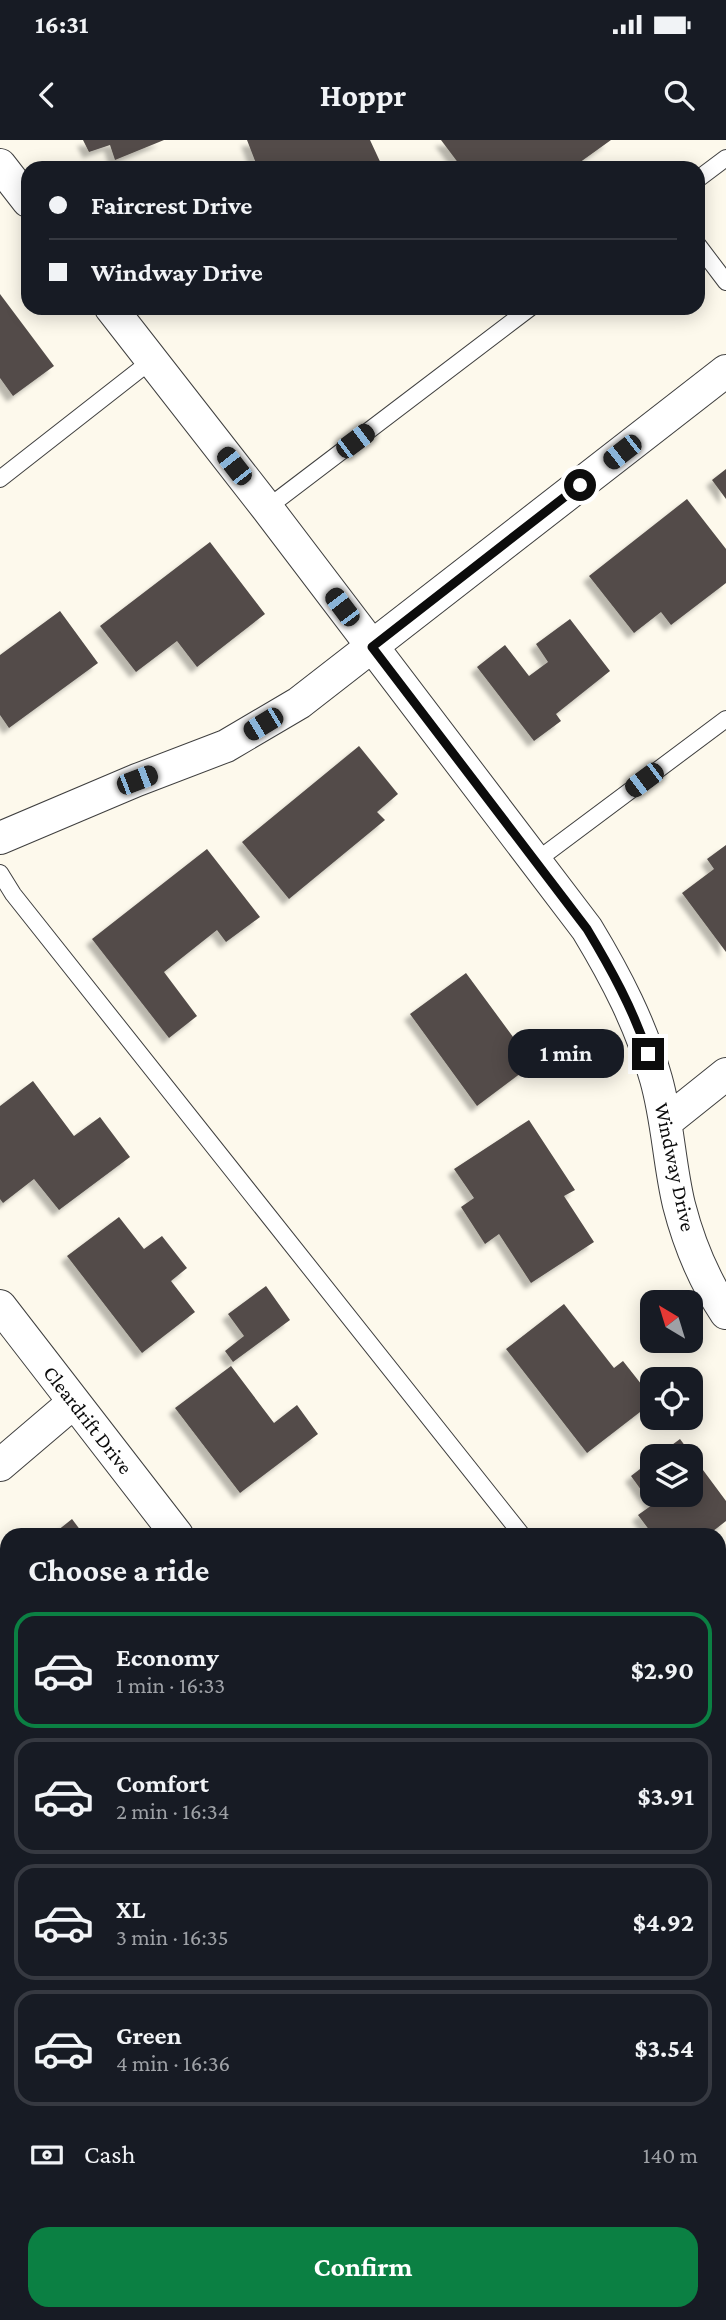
<!DOCTYPE html>
<meta charset="utf-8">
<style>
:root{--surface:#171b24;--page:#242831;--text:#f1f3f6;--muted:#9ea1a6;--line:#363941;--accent:#0b8043}
body{margin:0;font-family:"Crimson Pro",serif;background:var(--page);color:var(--text);height:100vh;display:flex;flex-direction:column;font-size:26px;white-space:nowrap}
*{box-sizing:border-box;margin:0}
p{font-size:23px;color:var(--muted)}
.icon{flex:none;width:38px;height:38px;fill:none;stroke:currentColor;stroke-width:2;stroke-linecap:round;stroke-linejoin:round}
.map{position:relative;flex:1;overflow:hidden}
.panel{position:absolute;left:0px;top:1388px;width:726px;height:793px;display:flex;flex-direction:column;background:var(--surface);border-radius:21px 21px 0 0;box-shadow:0 4px 18px #0003}
.panel>*{flex:none}
.guide{position:absolute;left:21px;top:21px;width:684px;height:154px;border-radius:21px;box-shadow:0 4px 18px #0003;display:grid;align-content:center;height:154px;padding:0 28px;background:var(--surface)}
.needle{width:46px;rotate:322deg}
.controls{position:absolute;left:640px;top:1150px;display:grid;gap:14px}
.controls a{display:grid;place-items:center;width:63px;height:63px;border-radius:14px;background:var(--surface);box-shadow:0 4px 18px #0003;font-size:35px}
.end{position:absolute;width:32px;height:32px;margin:-16px;border:9px solid #0c0c0c;background:#fff;box-shadow:0 0 0 4px #fff}
.from{border-radius:50%}
.bubble{position:absolute;height:49px;border-radius:21px;background:var(--surface);box-shadow:0 4px 18px #0003;font-size:23px;font-weight:700;line-height:49px;text-align:center}
.car{position:absolute;width:21px;height:42px;margin:-21px -10px;border-radius:9px;box-shadow:0 0 5px 2px #0007;background:linear-gradient(#222 24%,#8ab4d8 0 40%,#222 0 76%,#8ab4d8 0 86%,#222 0)}
.guide b{display:flex;align-items:center;gap:24px;height:66px;font-size:26px}
.guide b+b{border-top:2px solid var(--line)}
.guide i{width:18px;height:18px;background:var(--text)}
ul{padding:0;list-style:none}
li{display:flex;align-items:center;gap:21px;height:116px;margin:0 14px 10px;padding:0 14px;border:4px solid var(--line);border-radius:21px}
li div{flex:1}
li b{display:block;font-size:26px}
li em{font-style:normal;font-weight:700}
li.active{border-color:var(--accent)}
li>.icon{width:63px;height:63px;stroke-width:1.5}
h2{padding:0 28px;font-size:32px;line-height:84px}
.pay{display:flex;align-items:center;gap:18px;height:77px;padding:0 28px;font-size:26px}
.pay p{margin-inline-start:auto}
.button{display:flex;gap:14px;margin-top:auto;padding:14px 28px}
.button a{flex:1;height:80px;border-radius:21px;background:var(--accent);color:#fff;font-size:28px;font-weight:700;line-height:80px;text-align:center}
.status{display:flex;justify-content:space-between;align-items:center;height:49px;padding:0 35px;background:var(--surface);direction:ltr}
.status svg{height:19px;fill:currentColor}
header{display:flex;justify-content:space-between;align-items:center;height:91px;padding:0 28px;background:var(--surface);font-size:32px;font-weight:700}
.map>svg:first-child{display:block}
.building{fill:#534c49;filter:url(#shadow)}
.lines{fill:none;stroke-linecap:round;stroke-linejoin:round}
.service-casing{stroke:#3f3f3f;stroke-width:18}
.minor-casing{stroke:#3f3f3f;stroke-width:34}
.service{stroke:#fff;stroke-width:16}
.minor{stroke:#fff;stroke-width:32}
.route{stroke:#0c0c0c;stroke-width:9}
.labels{text-anchor:middle;stroke-width:7;stroke-linejoin:round;paint-order:stroke}
.street-label{font-size:21px;fill:#0c0c0c;stroke:#fff}
</style>
<div class="status"><b>16:31</b><svg viewBox="0 0 49 12"><path d="M0 12V9h3v3zM5 12V6h3v6zM10 12V3h3v9zM15 12V0h3v12zM26 1h20v11H26zM47 4h2v5h-2z"/></svg></div>
<header><svg class="icon" aria-label="back" viewBox="0 0 24 24"><path d="M15 5l-7 7 7 7"/></svg>Hoppr<svg class="icon" aria-label="search" viewBox="0 0 24 24"><circle cx="10" cy="10" r="6"/><path d="M15 15l6 6"/></svg></header>
<div class="map">
<svg width="726" height="2180" viewBox="0 0 726 2180">
<defs>
<filter id="shadow"><feDropShadow dx="-6" dy="6" stdDeviation="2" flood-color="#0004"/></filter>
</defs>
<rect width="100%" height="100%" fill="#fdf9ec"/>
<path class="building" d="M83 0H164L115 20 110 5 89 12Z
M247 0H370L383 28H253L257 26Z
M441 0H611L572 28H462Z
M0 154 54 226 13 256 0 238Z
M726 329V359L712 340Z
M687 359 726 409V443L671 485 661 472 634 493 589 436Z
M210 402 265 474 197 527 177 501 136 532 100 486Z
M60 471 98 523 9 588 0 575V515Z
M570 479 610 531 556 574 561 581 534 601 477 527 505 505 529 536 548 522 536 504Z
M359 606 398 654 377 672 385 680 289 759 242 702Z
M726 705V812L682 753 714 729 707 719Z
M207 709 260 777 226 802 217 790 164 832 197 876 169 898 92 799Z
M466 833 533 924 477 966 410 874Z
M33 941 74 996 100 977 130 1017 59 1070 34 1039 3 1063 0 1059V966Z
M529 980 575 1050 564 1056 594 1102 531 1143 499 1094 485 1104 461 1067 474 1058 454 1029Z
M119 1077 144 1109 162 1096 187 1128 171 1141 195 1172 142 1213 67 1116Z
M266 1146 290 1180 233 1222 225 1211 244 1196 228 1174Z
M564 1164 614 1228 623 1221 653 1259V1262L587 1313 506 1209Z
M231 1226 274 1283 297 1265 318 1294 240 1353 175 1268Z
M680 1299 726 1361V1381L708 1395H653L638 1375 652 1365 631 1336 653 1319V1354H691V1316H657Z
M72 1379 84 1395H52Z
M7 1430V1511L0 1502V1435Z
M726 1462V1497L719 1489V1468Z
M719 1829 726 1837V1970L719 1961Z
M0 1844 7 1854V1911L0 1916Z
M0 2150 7 2159V2174H18L24 2180H0Z
M75 2174H165L156 2180H80Z
M429 2174H453L458 2180H421Z"/>
<g class="lines">
<defs>
<path id="service" d="M698 39 726 18
M698 105 726 142
M0 339 152 220
M267 368 530 168
M536 721 726 579
M0 733 13 754 522 1395
M719 1646 726 1655
M272 2180 280 2174"/>
<path id="minor" d="M0 25 28 61
M111 168 267 368 587 789C616 837 641 885 656 939 668 981 669 1024 679 1065 689 1104 704 1140 726 1173
M0 698 137 640 226 606 299 563 726 231
M666 982 726 934
M0 1166 177 1395
M0 1325 74 1262
M0 2048 7 2042
M719 2088 726 2097"/>
</defs>
<use href="#service" class="service-casing"/>
<use href="#minor" class="minor-casing"/>
<use href="#service" class="service"/>
<use href="#minor" class="minor"/>
</g>
<g class="lines">
<path class="route" d="M580 345 372 507 587 789C611 829 633 869 648 914"/>
</g>
<g class="labels">
<g class="street-label">
<text transform="translate(675 1027) rotate(78)" y="7">Windway Drive</text>
<text transform="translate(88 1280) rotate(52)" y="7">Cleardrift Drive</text>
</g>
</g>
</svg>
<div class="controls">
<a><svg class="needle" viewBox="-14 -14 28 28"><path d="M0-13l5 13h-10z" fill="#e53935"/><path d="M0 13l5-13h-10z" fill="#9ea1a6"/></svg></a>
<a><svg class="icon" aria-label="locate" viewBox="0 0 24 24"><circle cx="12" cy="12" r="6"/><path d="M12 2v4M12 18v4M2 12h4M18 12h4"/></svg></a>
<a><svg class="icon" aria-label="layers" viewBox="0 0 24 24"><path d="M12 4l9 5-9 5-9-5zM3 14l9 5 9-5"/></svg></a>
</div>
<i class="end from" style="left:580px;top:345px"></i>
<i class="end" style="left:648px;top:914px"></i>
<div class="bubble" style="left:508px;top:889px;width:116px">1 min</div>
<i class="car" style="left:355px;top:301px;rotate:53deg"></i>
<i class="car" style="left:622px;top:312px;rotate:232deg"></i>
<i class="car" style="left:234px;top:326px;rotate:322deg"></i>
<i class="car" style="left:342px;top:467px;rotate:323deg"></i>
<i class="car" style="left:263px;top:584px;rotate:239deg"></i>
<i class="car" style="left:137px;top:640px;rotate:69deg"></i>
<i class="car" style="left:644px;top:640px;rotate:233deg"></i>
<div class="guide">
<b><i class="from"></i>Faircrest Drive</b>
<b><i></i>Windway Drive</b>
</div>
<section class="panel">
<h2>Choose a ride</h2>
<ul>
<li class="active"><svg class="icon" aria-label="car" viewBox="0 0 24 24"><path d="M5 17H2v-5l4-1 3-4h7l3 4 3 1v5h-3M9 17h6M6 11h13"/><circle cx="7" cy="17" r="2"/><circle cx="17" cy="17" r="2"/></svg><div><b>Economy</b><p>1 min · 16:33</p></div><em>$2.90</em></li>
<li><svg class="icon" aria-label="car" viewBox="0 0 24 24"><path d="M5 17H2v-5l4-1 3-4h7l3 4 3 1v5h-3M9 17h6M6 11h13"/><circle cx="7" cy="17" r="2"/><circle cx="17" cy="17" r="2"/></svg><div><b>Comfort</b><p>2 min · 16:34</p></div><em>$3.91</em></li>
<li><svg class="icon" aria-label="car" viewBox="0 0 24 24"><path d="M5 17H2v-5l4-1 3-4h7l3 4 3 1v5h-3M9 17h6M6 11h13"/><circle cx="7" cy="17" r="2"/><circle cx="17" cy="17" r="2"/></svg><div><b>XL</b><p>3 min · 16:35</p></div><em>$4.92</em></li>
<li><svg class="icon" aria-label="car" viewBox="0 0 24 24"><path d="M5 17H2v-5l4-1 3-4h7l3 4 3 1v5h-3M9 17h6M6 11h13"/><circle cx="7" cy="17" r="2"/><circle cx="17" cy="17" r="2"/></svg><div><b>Green</b><p>4 min · 16:36</p></div><em>$3.54</em></li>
</ul>
<div class="pay"><svg class="icon" aria-label="cash" viewBox="0 0 24 24"><path d="M3 7h18v10H3z"/><circle cx="12" cy="12" r="2"/></svg>Cash<p>140 m</p></div>
<div class="button"><a>Confirm</a></div>
</section>
</div>
